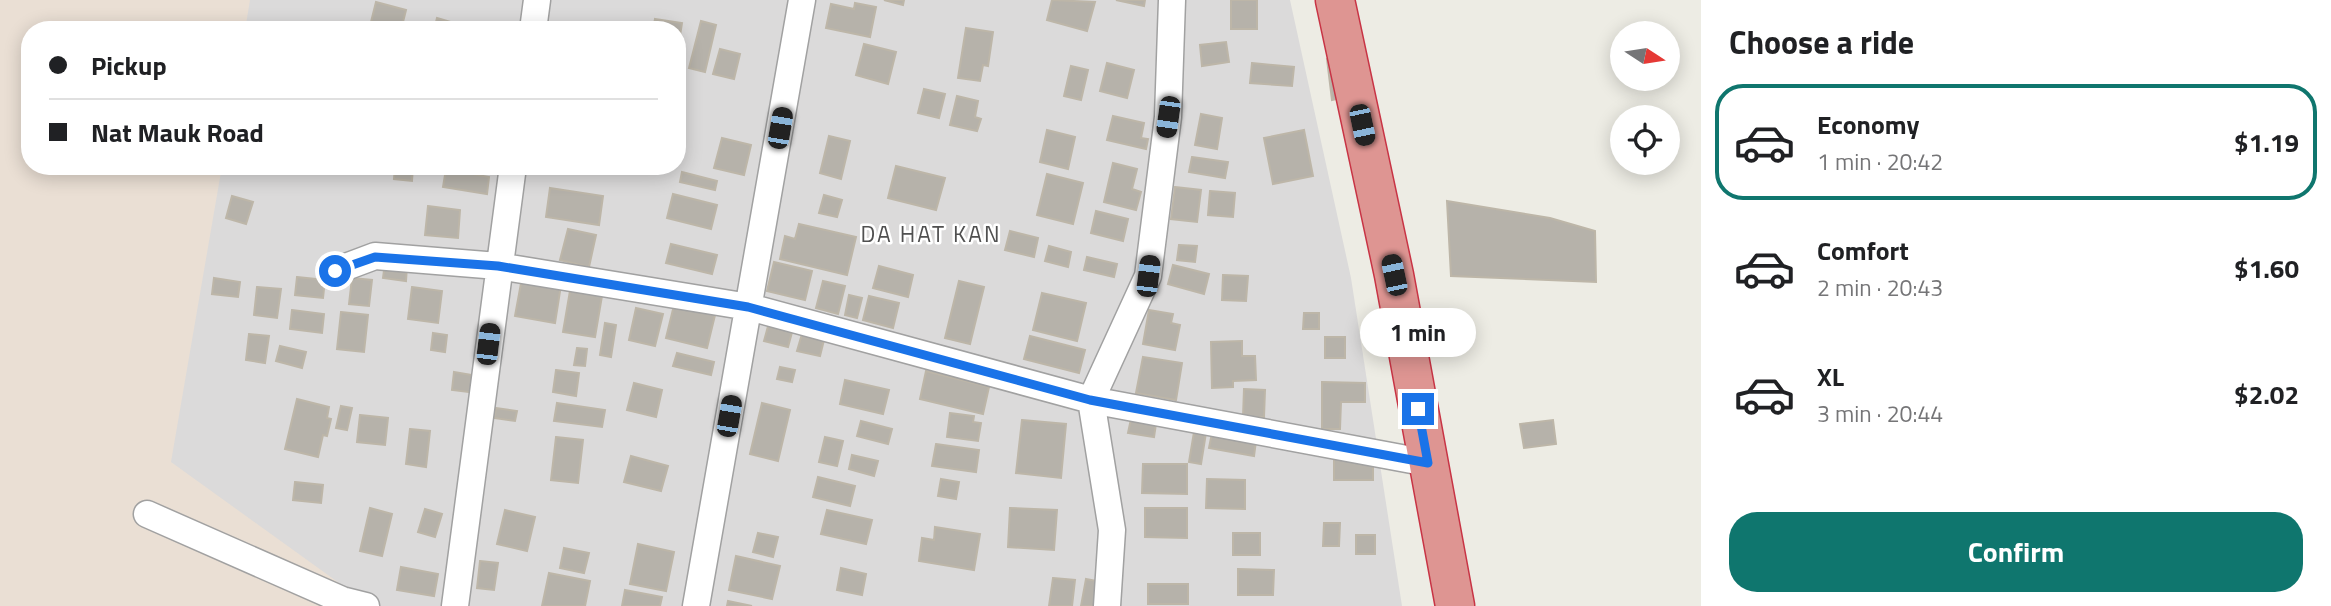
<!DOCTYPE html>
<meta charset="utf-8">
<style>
:root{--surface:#fff;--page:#f6f6f6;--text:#202124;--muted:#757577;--line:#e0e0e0;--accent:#0f766e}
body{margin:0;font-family:"Titillium Web",sans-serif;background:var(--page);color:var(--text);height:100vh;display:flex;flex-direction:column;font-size:26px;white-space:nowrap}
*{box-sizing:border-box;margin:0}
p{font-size:23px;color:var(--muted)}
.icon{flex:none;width:38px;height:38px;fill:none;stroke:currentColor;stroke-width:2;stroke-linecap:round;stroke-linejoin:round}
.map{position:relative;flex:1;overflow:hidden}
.side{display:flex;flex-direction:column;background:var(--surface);width:630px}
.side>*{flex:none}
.banner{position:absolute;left:21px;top:21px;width:665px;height:154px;border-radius:28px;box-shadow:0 4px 18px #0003;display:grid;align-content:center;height:154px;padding:0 28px;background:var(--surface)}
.needle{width:46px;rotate:102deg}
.controls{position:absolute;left:1610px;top:21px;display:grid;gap:14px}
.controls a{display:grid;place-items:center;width:70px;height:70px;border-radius:50%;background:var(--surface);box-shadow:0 4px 18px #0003;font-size:35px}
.end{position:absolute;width:32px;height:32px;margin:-16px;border:9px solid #1a73e8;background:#fff;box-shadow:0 0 0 4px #fff}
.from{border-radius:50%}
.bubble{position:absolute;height:49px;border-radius:24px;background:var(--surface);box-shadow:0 4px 18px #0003;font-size:23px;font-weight:700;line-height:49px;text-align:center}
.car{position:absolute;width:21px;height:42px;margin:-21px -10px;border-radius:9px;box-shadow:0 0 5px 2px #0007;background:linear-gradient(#222 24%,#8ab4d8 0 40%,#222 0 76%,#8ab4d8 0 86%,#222 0)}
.banner b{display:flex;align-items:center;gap:24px;height:66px;font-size:26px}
.banner b+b{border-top:2px solid var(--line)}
.banner i{width:18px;height:18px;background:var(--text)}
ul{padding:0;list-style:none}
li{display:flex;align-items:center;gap:21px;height:116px;margin:0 14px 10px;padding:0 14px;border:4px solid transparent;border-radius:28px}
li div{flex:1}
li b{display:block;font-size:26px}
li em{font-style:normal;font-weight:700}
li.current{border-color:var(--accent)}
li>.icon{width:63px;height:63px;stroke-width:1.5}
h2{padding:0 28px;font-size:32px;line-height:84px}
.cta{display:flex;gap:14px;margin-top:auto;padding:14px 28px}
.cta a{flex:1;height:80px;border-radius:28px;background:var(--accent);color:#fff;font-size:28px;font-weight:700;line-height:80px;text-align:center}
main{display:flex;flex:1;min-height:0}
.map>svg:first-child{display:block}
.residential{fill:#dbdada}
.military{fill:#eadfd4}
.building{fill:#b6b2aa;stroke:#bdb6a8;stroke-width:2}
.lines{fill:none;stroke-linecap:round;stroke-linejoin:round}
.street-casing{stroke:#a1a1a1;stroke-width:29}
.highway-casing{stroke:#c83445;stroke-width:41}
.street{stroke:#fff;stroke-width:26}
.highway{stroke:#de9592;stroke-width:38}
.route{stroke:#1a73e8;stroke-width:9}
.labels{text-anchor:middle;stroke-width:5;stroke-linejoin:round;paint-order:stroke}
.quarter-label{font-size:23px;letter-spacing:2px;fill:#505050;stroke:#fff}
</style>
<main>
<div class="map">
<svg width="1701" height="606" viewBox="0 0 1701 606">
<rect width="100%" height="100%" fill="#edece4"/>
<path class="residential" d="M247 0H1290L1351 278 1402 606H312L119 537 207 166H677V30H240Z"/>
<path class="military" d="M0 0H250L245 30H30V166H222L171 462 371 606H0Z"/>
<path class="building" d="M884 0H904L903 5Z
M1052 0 1095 2 1087 31 1047 20Z
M1116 0H1145L1144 6Z
M1231 0H1257V29H1231Z
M376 2 406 10 401 30H369Z
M855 3 876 7 870 37 826 28 831 4 854 9Z
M437 18 471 28V30H434Z
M655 19 682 23 677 54V30H653Z
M701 21 716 25 705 72 689 68Z
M966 28 993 32 988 66 983 65 980 81 958 78Z
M1226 42 1229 62 1202 66 1200 45Z
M864 44 896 52 888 84 856 75Z
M720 49 740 54 734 79 713 74Z
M1336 57 1341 98 1332 100 1327 59Z
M1107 63 1134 70 1127 98 1100 91Z
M1252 63 1294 67 1292 86 1250 83Z
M1071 66 1088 70 1081 100 1064 96Z
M924 89 945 94 939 118 918 113Z
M957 96 978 101 975 117 981 119 977 131 950 125Z
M1201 114 1222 118 1217 149 1195 145Z
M1113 116 1144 123 1141 138 1148 139 1146 149 1107 140Z
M1047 130 1075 137 1068 169 1040 162Z
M1304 130 1313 176 1273 184 1264 138Z
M829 136 850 141 841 179 820 173Z
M722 138 751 145 744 175 714 168Z
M1192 157 1228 162 1225 178 1189 172Z
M1113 163 1137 169 1132 189 1141 192 1136 210 1104 202Z
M395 166H413L412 181 394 179Z
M896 166 945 178 936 210 888 198Z
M446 169 489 177 487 194 443 187Z
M682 172 717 181 715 190 680 182Z
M1047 174 1083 183 1073 224 1037 215Z
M1175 187 1201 190 1197 222 1171 219Z
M550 188 603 196 599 225 546 217Z
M1210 191 1235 193 1233 217 1208 215Z
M673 194 717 205 711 229 667 218Z
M824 195 842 200 837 217 819 213Z
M232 196 253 202 246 224 226 218Z
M1447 201 1550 218 1595 231 1596 282 1451 276Z
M428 206 460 210 458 238 425 235Z
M1096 211 1128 219 1123 241 1091 233Z
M799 224 856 237 847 275 780 259 785 236 795 239Z
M568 229 596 235 589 267 560 260Z
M1010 231 1038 238 1034 257 1005 250Z
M671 244 717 255 712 274 666 263Z
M1179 245 1197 246 1195 262 1177 260Z
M1049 246 1071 252 1068 267 1045 261Z
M1087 257 1117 264 1114 277 1084 270Z
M774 262 812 271 805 300 767 291Z
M385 263 407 266 406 281 383 278Z
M1173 265 1209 274 1204 294 1168 284Z
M879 266 913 275 908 297 873 288Z
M1223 275 1248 276 1246 301 1222 300Z
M297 277 325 280 323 298 295 295Z
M214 278 240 282 238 297 212 294Z
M352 278 372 280 369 306 349 304Z
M522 278 561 285 555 323 515 316Z
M823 281 845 286 838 314 816 308Z
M959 281 984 287 970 344 945 338Z
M571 285 603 290 595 337 563 332Z
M257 287 281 289 277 318 254 315Z
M412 287 442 291 438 323 408 319Z
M1042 293 1086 303 1077 341 1033 330Z
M849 295 862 298 857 318 845 315Z
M869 296 899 303 893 328 863 320Z
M676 297 717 307 707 348 666 338Z
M636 308 663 314 655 346 629 340Z
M292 310 324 314 322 333 290 329Z
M1149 310 1173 314 1171 323 1180 325 1175 350 1143 344Z
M341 312 368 315 364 352 337 349Z
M1304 313H1319V329H1303Z
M770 319 794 325 788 347 764 341Z
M605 323 616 325 611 357 600 355Z
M433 333 447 335 445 352 431 350Z
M249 334 269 336 265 363 246 360Z
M802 334 824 340 820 356 797 351Z
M1030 336 1085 350 1079 373 1024 359Z
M1325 337H1345V358H1325Z
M1242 341V356H1255L1256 380 1233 381V387L1212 388 1211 342Z
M280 346 306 352 302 368 276 361Z
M577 348 587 349 585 366 574 365Z
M677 353 714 362 711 375 673 366Z
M1143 357 1182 363 1176 400 1136 393Z
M780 367 795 370 792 382 777 379Z
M556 370 579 373 576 396 553 392Z
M926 371 989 387 983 414 920 399Z
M454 372 478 376 476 393 452 390Z
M845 380 889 390 883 414 840 404Z
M1322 382 1365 383V402H1341L1340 429H1322Z
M634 383 662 390 656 417 627 410Z
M1244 389 1265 390 1264 417H1243Z
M297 399 329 407 327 418 331 419 327 436 323 435 318 457 285 449Z
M557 403 605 410 602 427 554 421Z
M762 403 790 410 778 461 750 454Z
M341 406 352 408 347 430 336 428Z
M496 408 517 411 515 421 494 418Z
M950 413 974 416 973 422 981 423 978 441 947 437Z
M360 415 388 418 385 445 357 442Z
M1131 419 1156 424 1154 437 1128 433Z
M1022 420 1066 424 1061 478 1016 473Z
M1553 420 1556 444 1524 448 1520 424Z
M861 421 892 429 888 444 857 436Z
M410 429 430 431 426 467 406 464Z
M1194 432 1206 433 1201 464 1189 462Z
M1212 433 1256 441 1254 456 1209 448Z
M556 437 583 440 578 483 551 480Z
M825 437 843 441 837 466 819 462Z
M936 444 979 450 976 472 932 466Z
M852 455 878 461 874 476 849 469Z
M631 456 668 466 661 491 624 482Z
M1334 458 1373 459V480H1334Z
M1143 464H1187V494L1142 493Z
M818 477 855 486 850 506 813 497Z
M941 479 959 482 956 499 938 496Z
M1207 479 1245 480V509L1206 508Z
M295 482 323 485 321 503 293 500Z
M370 508 392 514 382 556 360 551Z
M1010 508 1057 510 1054 550 1008 547Z
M1145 508H1187V538L1145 537Z
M425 509 442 514 435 537 418 532Z
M505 510 535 517 527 551 497 544Z
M827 510 872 520 866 544 821 534Z
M1324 523H1340L1339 546H1323Z
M935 527 980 534 974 570 919 561 922 538 934 540Z
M758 533 778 537 773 557 753 552Z
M1233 533H1260V555H1233Z
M1356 535H1375V554H1356Z
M638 544 674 552 666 591 630 584Z
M564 548 589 553 584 573 560 568Z
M736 556 780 566 772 599 729 590Z
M480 561 498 563 494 590 477 588Z
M401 567 438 574 434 596 397 590Z
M841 568 866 574 862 595 837 590Z
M1238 569 1274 570 1273 595H1238Z
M549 573 590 581 585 606H542Z
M1053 578 1075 580 1072 606H1049Z
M1086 579 1102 582 1098 606H1081Z
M1148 584H1188V604H1148Z
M625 590 662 597 660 606H622Z
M728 601 752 606H727Z"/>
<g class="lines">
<defs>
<path id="street" d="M533 30 537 0
M335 271 375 256 498 266 749 307 1091 400 1428 463
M147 514 342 600 366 606
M455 606 513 166
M696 606 802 0
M1107 606 1112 530 1091 400 1148 276 1168 117 1172 0"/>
<path id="highway" d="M1335 0 1394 275 1455 606"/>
</defs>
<use href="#street" class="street-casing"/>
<use href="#highway" class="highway-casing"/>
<use href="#street" class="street"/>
<use href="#highway" class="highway"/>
</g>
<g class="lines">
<path class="route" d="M335 271 375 257 498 266 748 307 1090 400 1428 463 1418 409"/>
</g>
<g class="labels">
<g class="quarter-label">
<text x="931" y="242">DA HAT KAN</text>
</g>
</g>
</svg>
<div class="controls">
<a><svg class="needle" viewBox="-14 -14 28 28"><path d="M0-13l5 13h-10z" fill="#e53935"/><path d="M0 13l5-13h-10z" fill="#757577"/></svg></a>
<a><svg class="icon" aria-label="locate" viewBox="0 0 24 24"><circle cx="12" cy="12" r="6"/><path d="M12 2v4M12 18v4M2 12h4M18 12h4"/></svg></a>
</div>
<i class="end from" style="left:335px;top:271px"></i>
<i class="end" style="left:1418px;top:409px"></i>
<div class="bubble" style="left:1360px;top:308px;width:116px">1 min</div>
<i class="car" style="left:1168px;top:117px;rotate:188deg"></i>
<i class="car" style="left:1362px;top:125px;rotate:168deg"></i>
<i class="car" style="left:780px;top:128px;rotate:10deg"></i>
<i class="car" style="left:1394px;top:275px;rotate:348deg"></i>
<i class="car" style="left:1148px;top:276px;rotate:7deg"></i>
<i class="car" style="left:488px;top:344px;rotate:7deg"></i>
<i class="car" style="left:729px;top:416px;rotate:10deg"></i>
<div class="banner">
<b><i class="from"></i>Pickup</b>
<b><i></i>Nat Mauk Road</b>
</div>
</div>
<section class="side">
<h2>Choose a ride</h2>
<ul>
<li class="current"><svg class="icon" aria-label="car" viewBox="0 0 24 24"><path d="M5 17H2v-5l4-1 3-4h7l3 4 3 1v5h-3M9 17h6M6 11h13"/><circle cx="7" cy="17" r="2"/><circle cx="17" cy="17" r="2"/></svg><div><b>Economy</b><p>1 min · 20:42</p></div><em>$1.19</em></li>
<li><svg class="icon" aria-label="car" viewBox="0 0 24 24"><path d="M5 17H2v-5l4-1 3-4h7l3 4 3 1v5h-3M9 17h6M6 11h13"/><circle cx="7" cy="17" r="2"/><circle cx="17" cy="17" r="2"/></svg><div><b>Comfort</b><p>2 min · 20:43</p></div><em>$1.60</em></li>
<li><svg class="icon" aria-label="car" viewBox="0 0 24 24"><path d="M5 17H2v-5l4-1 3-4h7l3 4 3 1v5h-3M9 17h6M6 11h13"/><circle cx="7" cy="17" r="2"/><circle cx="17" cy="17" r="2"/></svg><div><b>XL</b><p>3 min · 20:44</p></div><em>$2.02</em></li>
</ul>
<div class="cta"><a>Confirm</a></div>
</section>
</main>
